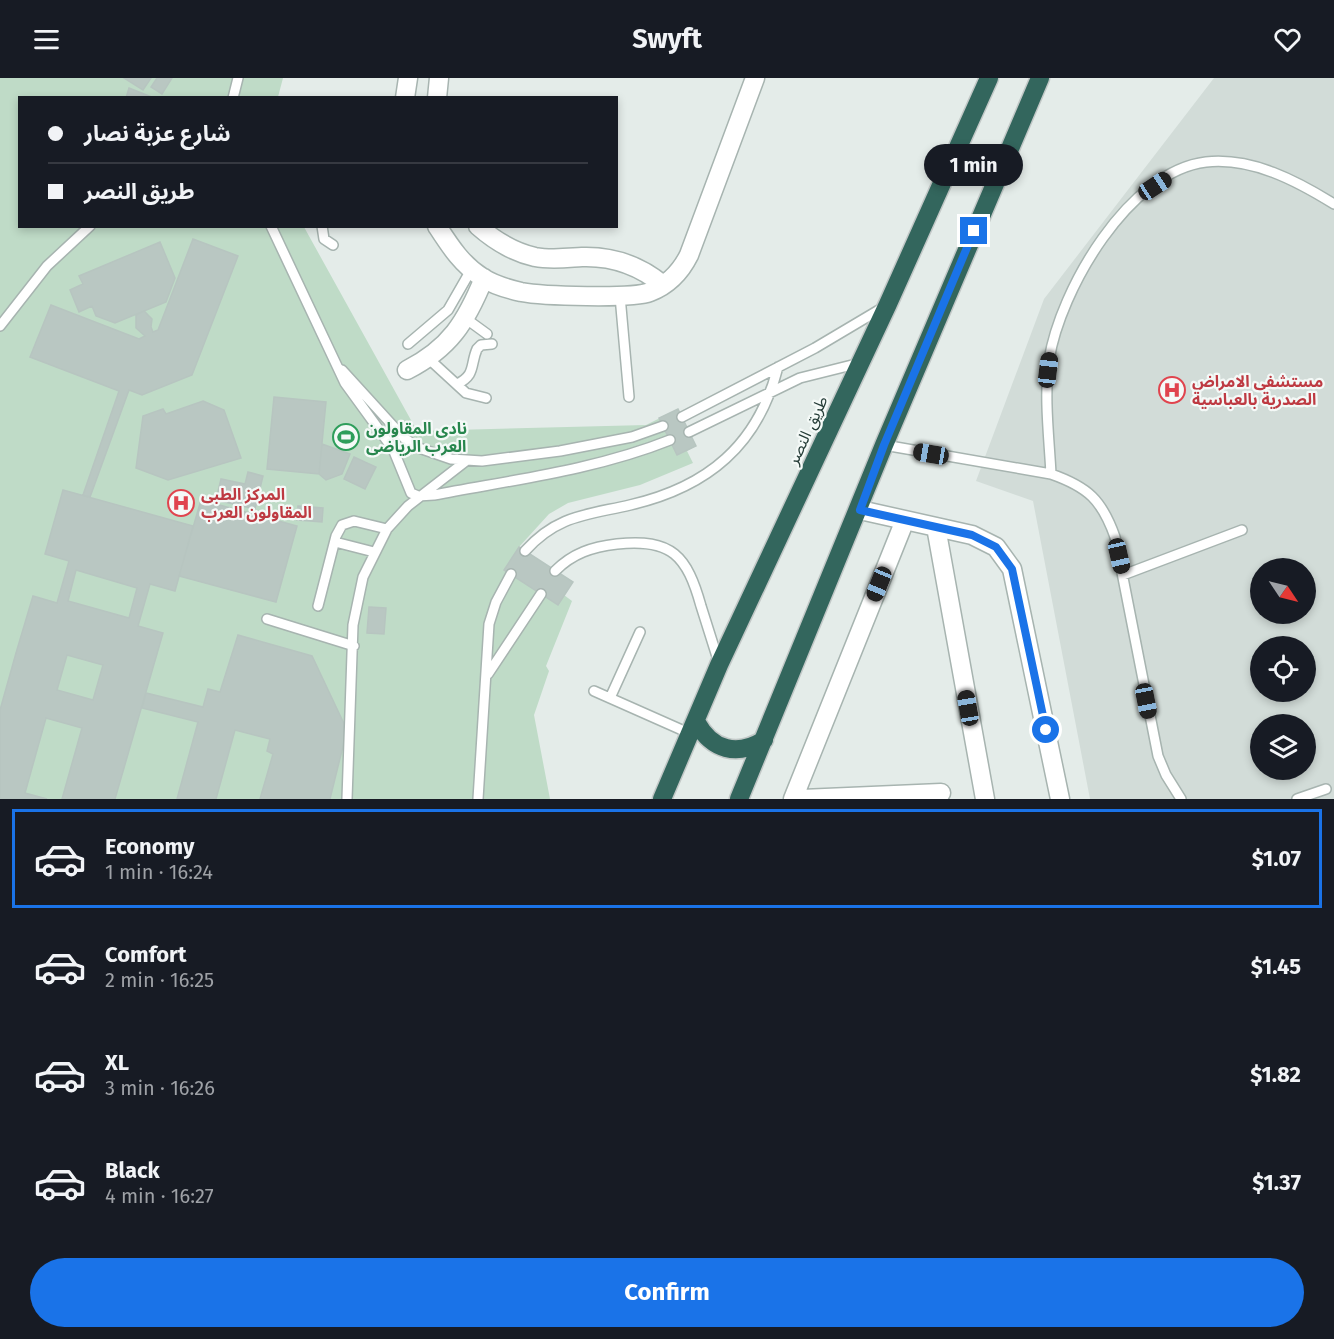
<!DOCTYPE html>
<meta charset="utf-8">
<style>
:root{--surface:#171b24;--page:#242831;--text:#f1f3f6;--muted:#9ea1a6;--line:#363941;--accent:#1a73e8}
body{margin:0;font-family:"Fira Sans","Noto Sans Arabic",sans-serif;background:var(--page);color:var(--text);height:100vh;display:flex;flex-direction:column;font-size:22px;white-space:nowrap}
*{box-sizing:border-box;margin:0}
p{font-size:20px;color:var(--muted)}
.icon{flex:none;width:33px;height:33px;fill:none;stroke:currentColor;stroke-width:2;stroke-linecap:round;stroke-linejoin:round}
.map{position:relative;height:721px;overflow:hidden}
.side{display:flex;flex-direction:column;background:var(--surface);flex:1}
.side>*{flex:none}
.guide{position:absolute;left:18px;top:18px;width:600px;height:132px;border-radius:0px;box-shadow:0 3px 9px #0003;display:grid;align-content:center;height:132px;padding:0 30px;background:var(--surface)}
.needle{width:39px;rotate:125deg}
.tools{position:absolute;left:1250px;top:480px;display:grid;gap:12px}
.tools a{display:grid;place-items:center;width:66px;height:66px;border-radius:50%;background:var(--surface);box-shadow:0 3px 9px #0003;font-size:30px}
.end{position:absolute;width:27px;height:27px;margin:-14px;border:8px solid #1a73e8;background:#fff;box-shadow:0 0 0 3px #fff}
.from{border-radius:50%}
.bubble{position:absolute;height:42px;border-radius:21px;background:var(--surface);box-shadow:0 3px 9px #0003;font-size:20px;font-weight:700;line-height:42px;text-align:center}
.car{position:absolute;width:18px;height:36px;margin:-18px -9px;border-radius:8px;box-shadow:0 0 4px 2px #0007;background:linear-gradient(#222 24%,#8ab4d8 0 40%,#222 0 76%,#8ab4d8 0 86%,#222 0)}
.guide b{display:flex;align-items:center;gap:21px;height:57px;font-size:22px}
.guide b+b{border-top:2px solid var(--line)}
.guide i{width:15px;height:15px;background:var(--text)}
ul{padding:10px 0 0;list-style:none}
li{display:flex;align-items:center;gap:18px;height:99px;margin:0 12px 9px;padding:0 18px;border:3px solid transparent;border-radius:0px}
li div{flex:1}
li b{display:block;font-size:22px}
li em{font-style:normal;font-weight:700}
li.on{border-color:var(--accent)}
li>.icon{width:54px;height:54px;stroke-width:1.5}
.primary-button{display:flex;gap:12px;margin-top:auto;padding:12px 30px}
.primary-button a{flex:1;height:69px;border-radius:36px;background:var(--accent);color:#fff;font-size:24px;font-weight:700;line-height:69px;text-align:center}
header{display:flex;justify-content:space-between;align-items:center;height:78px;padding:0 30px;background:var(--surface);font-size:27px;font-weight:700}
.map>svg:first-child{display:block}
.built{fill:#d2dcd8;fill-rule:evenodd}
.green{fill:#bfdbc7}
.building{fill:#b9c7c2;stroke:#b7c5c0;stroke-width:1.5;fill-rule:evenodd}
.lines{fill:none;stroke-linecap:round;stroke-linejoin:round}
.lane-casing{stroke:#a7b4b0;stroke-width:12}
.street-casing{stroke:#a7b4b0;stroke-width:21}
.highway-casing{stroke:#c2c8c7;stroke-width:21}
.lane{stroke:#fff;stroke-width:9}
.street{stroke:#fff;stroke-width:18}
.highway{stroke:#33665d;stroke-width:18}
.route{stroke:#1a73e8;stroke-width:8}
.labels{text-anchor:middle;stroke-width:4.5;stroke-linejoin:round;paint-order:stroke}
.health-label{font-size:16px;font-weight:bold;fill:#be3a42;stroke:#f4f9f7;text-anchor:start}
.leisure-label{font-size:16px;font-weight:bold;fill:#27864d;stroke:#f4f9f7;text-anchor:start}
.street-label{font-size:16px;fill:#253c37;stroke:#f4f9f7}
</style>
<header><svg class="icon" aria-label="menu" viewBox="0 0 24 24"><path d="M4 6h16M4 12h16M4 18h16"/></svg>Swyft<svg class="icon" aria-label="heart" viewBox="0 0 24 24"><path d="M12 20l-8-8c-3-5 5-10 8-4 3-6 11-1 8 4z"/></svg></header>
<div class="map">
<svg width="1334" height="721" viewBox="0 0 1334 721">
<rect width="100%" height="100%" fill="#e4ece9"/>
<path class="built" d="M1214 0H1334V721H1090L1033 423 976 403 1044 221ZM1260 490H1305V536H1260ZM1260 568H1305V614H1260ZM1260 646H1305V692H1260Z"/>
<path class="green" d="M0 0H283L278 19 20 20V148L304 149 417 353 646 347 678 331 696 368 687 373 693 385 640 407 568 425 549 436 519 469 573 504 564 517 572 523 546 588 549 593 534 637 550 721H0Z"/>
<path class="building" d="M124 0H151L143 12Z
M157 0H172L162 16 151 9Z
M129 10 154 20H126Z
M193 161 238 178 192 297 142 317 129 312 90 419 83 417 119 313 30 279 51 227 139 261 145 258 136 250V237L144 233 152 241 151 249 153 254 158 252Z
M160 164 175 200 166 224 115 245 96 238 92 228 79 234 70 212 83 206 79 198Z
M274 319 326 324 319 396 267 391Z
M203 323 224 332 241 380 168 402 136 390 143 338 163 331 166 336Z
M678 331 696 368 677 377 659 340Z
M322 366 350 376 342 396 326 402 319 396Z
M354 379 376 389 365 411 344 401Z
M248 394 263 398 255 431 216 422 221 401 245 406Z
M63 412 193 448 175 513 150 506 138 548 163 555 115 721H62L82 650 46 640 25 715 47 721H0V632L16 575 33 518 57 525 69 483 45 476ZM76 492 137 510 129 540 68 523ZM67 577 103 587 93 622 57 612Z
M201 422 297 448 276 524 179 498Z
M298 428 323 430 322 444 297 442Z
M519 469 573 504 558 527 504 492Z
M369 529 386 530 384 556 367 555Z
M238 557 312 578 347 652 330 721H260L273 676 267 673 270 661 235 652 216 721H177L198 644 142 630 146 615 203 629 208 611 220 614Z"/>
<g class="lines">
<defs>
<path id="lane" d="M233 20 238 0
M271 148 345 305 393 371 411 415 418 418 434 417C512 402 595 392 670 362
M322 148 324 161 333 167
M620 218 629 319
M465 240 487 256
M0 248 47 188 90 148
M408 266 448 232 471 192
M429 281 466 315 486 320
M342 292 404 360 419 370 451 381 482 383 560 373 632 359 663 348
M457 306C476 297 470 287 477 271L481 267 492 266
M682 339 815 270 884 229
M689 354 800 300 860 285
M884 367 1051 396C1088 409 1102 422 1115 459L1158 678 1166 697 1181 721
M1051 396C1049 358 1044 320 1049 282 1060 212 1129 93 1206 84 1252 79 1297 103 1334 126
M335 464 374 474
M525 473C557 437 587 437 630 427 708 409 758 367 778 289
M555 493C573 475 592 469 617 466 672 460 687 478 701 528 707 547 713 566 719 585
M1123 497 1242 452
M318 528 336 458 342 447 354 443 387 451
M267 541 354 568
M488 596 541 516
M594 613 691 656
M610 620 640 554
M347 721 353 547 363 499 387 451 408 428 466 383
M478 721 489 546 496 524 511 496
M1297 721 1326 711"/>
<path id="street" d="M405 20 408 0
M437 20 439 0
M437 148C450 168 462 187 483 200 494 207 508 211 521 214 542 218 633 221 650 214 668 207 681 193 689 177L755 0
M478 148C495 163 513 174 535 179 551 182 566 180 582 179 613 178 639 187 663 207
M407 292C450 270 466 244 484 200
M860 432 972 457 996 469 1012 491 1060 721
M936 449 985 721
M793 721 905 442
M802 721 941 715"/>
<path id="highway" d="M697 645C712 672 737 679 764 662
M662 721 719 587 888 226 989 0
M739 721 884 367 1040 0"/>
</defs>
<use href="#lane" class="lane-casing"/>
<use href="#street" class="street-casing"/>
<use href="#highway" class="highway-casing"/>
<use href="#lane" class="lane"/>
<use href="#street" class="street"/>
<use href="#highway" class="highway"/>
</g>
<g class="lines">
<path class="route" d="M974 153 884 367 860 432 972 457 996 469 1012 491 1046 652"/>
</g>
<defs>
<symbol id="hospital-ring" viewBox="-11 -11 22 22"><circle r="9.5" fill="#f4f9f7" stroke="#e0444e" stroke-width="1.5"/><path d="M-5-5h3v3.5h4V-5h3V5h-3V1.5h-4V5h-3Z" fill="#e0444e"/></symbol>
<symbol id="stadium-ring" viewBox="-11 -11 22 22"><circle r="9.5" fill="#f4f9f7" stroke="#2e9e5b" stroke-width="1.5"/><path d="M0-5a6.5 5 0 1 0 0 10a6.5 5 0 1 0 0-10ZM-3.5-1.8h7v3.6h-7Z" fill="#2e9e5b"/></symbol>
</defs>
<g fill-rule="evenodd">
<use href="#hospital-ring" x="1157" y="297" width="30" height="30"/>
<use href="#stadium-ring" x="331" y="344" width="30" height="30"/>
<use href="#hospital-ring" x="166" y="410" width="30" height="30"/>
</g>
<g class="labels">
<g class="health-label">
<text x="1192" y="309">مستشفى الامراض<tspan x="1192" dy="18">الصدرية بالعباسية</tspan></text>
<text x="201" y="422">المركز الطبى<tspan x="201" dy="18">المقاولون العرب</tspan></text>
</g>
<g class="leisure-label">
<text x="366" y="356">نادى المقاولون<tspan x="366" dy="18">العرب الرياضى</tspan></text>
</g>
<g class="street-label">
<text transform="translate(807 352) rotate(-65)" y="6">طريق النصر</text>
</g>
</g>
</svg>
<div class="tools">
<a><svg class="needle" viewBox="-14 -14 28 28"><path d="M0-13l5 13h-10z" fill="#e53935"/><path d="M0 13l5-13h-10z" fill="#9ea1a6"/></svg></a>
<a><svg class="icon" aria-label="locate" viewBox="0 0 24 24"><circle cx="12" cy="12" r="6"/><path d="M12 2v4M12 18v4M2 12h4M18 12h4"/></svg></a>
<a><svg class="icon" aria-label="layers" viewBox="0 0 24 24"><path d="M12 4l9 5-9 5-9-5zM3 14l9 5 9-5"/></svg></a>
</div>
<i class="end from" style="left:1046px;top:652px"></i>
<i class="end" style="left:974px;top:153px"></i>
<div class="bubble" style="left:924px;top:66px;width:99px">1 min</div>
<i class="car" style="left:1155px;top:108px;rotate:57deg"></i>
<i class="car" style="left:1048px;top:292px;rotate:7deg"></i>
<i class="car" style="left:931px;top:376px;rotate:280deg"></i>
<i class="car" style="left:1119px;top:478px;rotate:167deg"></i>
<i class="car" style="left:879px;top:506px;rotate:202deg"></i>
<i class="car" style="left:1146px;top:623px;rotate:169deg"></i>
<i class="car" style="left:968px;top:630px;rotate:350deg"></i>
<div class="guide">
<b><i class="from"></i>شارع عزبة نصار</b>
<b><i></i>طريق النصر</b>
</div>
</div>
<section class="side">
<ul>
<li class="on"><svg class="icon" aria-label="car" viewBox="0 0 24 24"><path d="M5 17H2v-5l4-1 3-4h7l3 4 3 1v5h-3M9 17h6M6 11h13"/><circle cx="7" cy="17" r="2"/><circle cx="17" cy="17" r="2"/></svg><div><b>Economy</b><p>1 min · 16:24</p></div><em>$1.07</em></li>
<li><svg class="icon" aria-label="car" viewBox="0 0 24 24"><path d="M5 17H2v-5l4-1 3-4h7l3 4 3 1v5h-3M9 17h6M6 11h13"/><circle cx="7" cy="17" r="2"/><circle cx="17" cy="17" r="2"/></svg><div><b>Comfort</b><p>2 min · 16:25</p></div><em>$1.45</em></li>
<li><svg class="icon" aria-label="car" viewBox="0 0 24 24"><path d="M5 17H2v-5l4-1 3-4h7l3 4 3 1v5h-3M9 17h6M6 11h13"/><circle cx="7" cy="17" r="2"/><circle cx="17" cy="17" r="2"/></svg><div><b>XL</b><p>3 min · 16:26</p></div><em>$1.82</em></li>
<li><svg class="icon" aria-label="car" viewBox="0 0 24 24"><path d="M5 17H2v-5l4-1 3-4h7l3 4 3 1v5h-3M9 17h6M6 11h13"/><circle cx="7" cy="17" r="2"/><circle cx="17" cy="17" r="2"/></svg><div><b>Black</b><p>4 min · 16:27</p></div><em>$1.37</em></li>
</ul>
<div class="primary-button"><a>Confirm</a></div>
</section>
